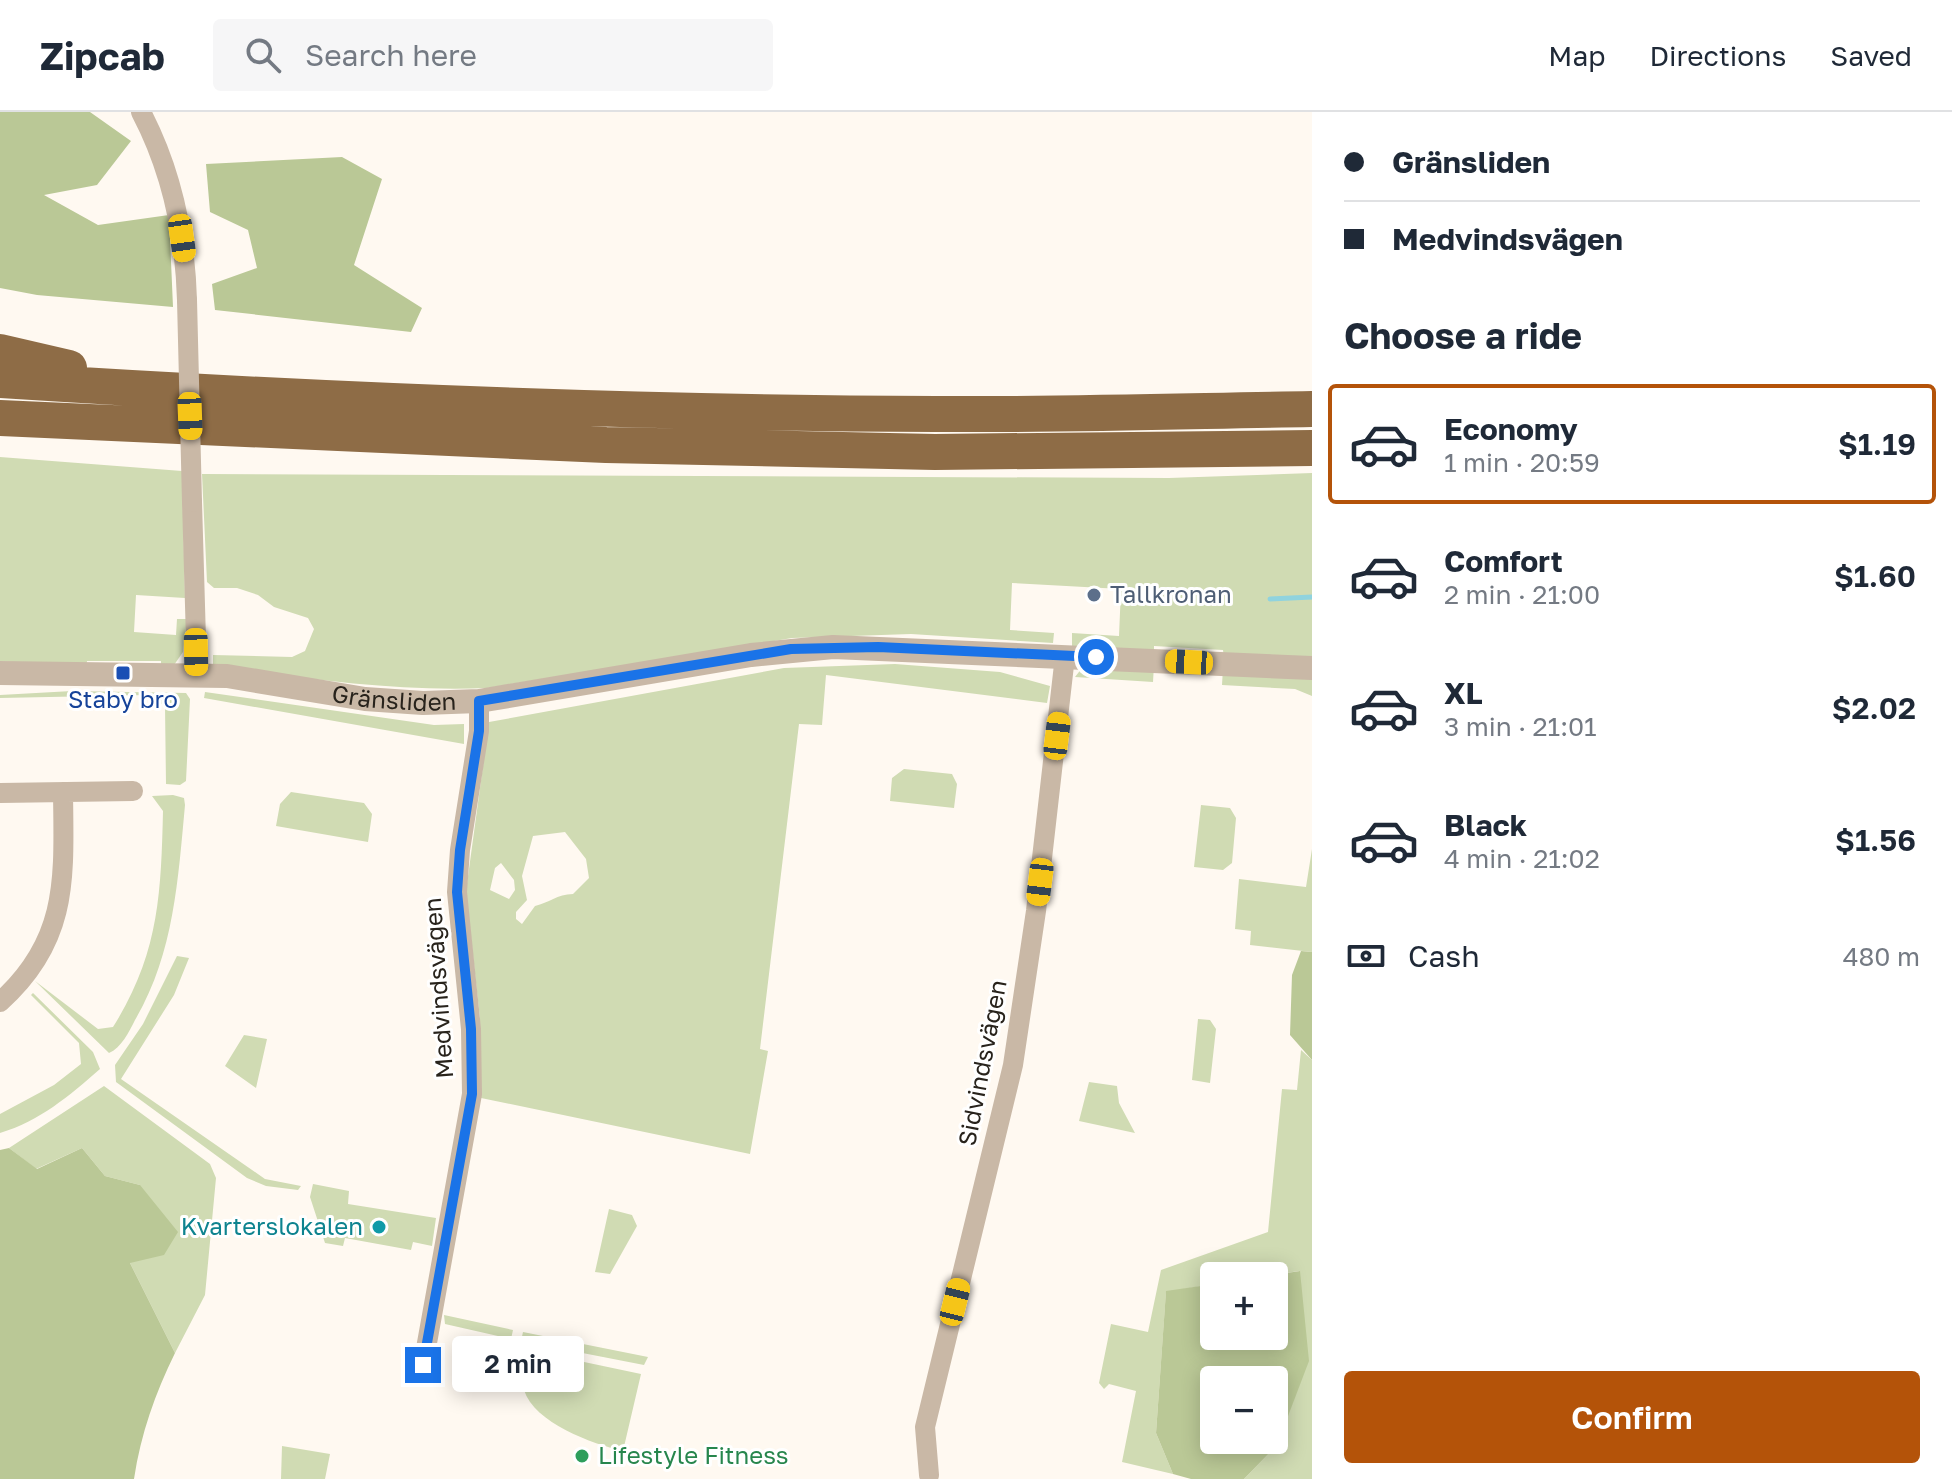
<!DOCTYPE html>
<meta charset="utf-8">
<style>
:root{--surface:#fff;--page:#f6f6f7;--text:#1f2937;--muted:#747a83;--line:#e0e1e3;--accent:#b45309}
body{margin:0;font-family:"Golos Text",sans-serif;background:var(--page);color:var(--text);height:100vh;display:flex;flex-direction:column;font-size:30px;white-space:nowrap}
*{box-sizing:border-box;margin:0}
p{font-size:26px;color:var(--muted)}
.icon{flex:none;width:44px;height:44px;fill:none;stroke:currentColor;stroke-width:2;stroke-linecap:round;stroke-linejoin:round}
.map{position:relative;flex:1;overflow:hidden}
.panel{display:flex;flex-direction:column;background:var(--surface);width:640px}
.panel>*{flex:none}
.hud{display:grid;align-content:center;height:176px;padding:0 32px;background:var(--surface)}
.controls{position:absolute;left:1200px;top:1150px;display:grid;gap:16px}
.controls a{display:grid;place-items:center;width:88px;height:88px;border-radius:8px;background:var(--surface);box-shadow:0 4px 20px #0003;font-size:40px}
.end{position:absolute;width:36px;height:36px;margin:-18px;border:10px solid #1a73e8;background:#fff;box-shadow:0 0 0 4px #fff}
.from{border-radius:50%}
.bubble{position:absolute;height:56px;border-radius:8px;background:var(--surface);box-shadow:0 4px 20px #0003;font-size:26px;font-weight:600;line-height:56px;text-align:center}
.car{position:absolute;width:24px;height:48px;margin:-24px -12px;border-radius:10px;box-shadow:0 0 6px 2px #0007;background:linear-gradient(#f5c518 24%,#345 0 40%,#f5c518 0 76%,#345 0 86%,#f5c518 0)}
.hud b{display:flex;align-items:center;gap:28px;height:76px;font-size:30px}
.hud b+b{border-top:2px solid var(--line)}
.hud i{width:20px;height:20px;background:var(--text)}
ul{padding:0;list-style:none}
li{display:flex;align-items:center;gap:24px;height:120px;margin:0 16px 12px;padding:0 16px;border:4px solid transparent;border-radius:8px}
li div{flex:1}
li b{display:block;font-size:30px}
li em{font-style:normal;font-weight:600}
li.selected{border-color:var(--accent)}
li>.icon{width:72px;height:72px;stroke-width:1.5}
h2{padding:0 32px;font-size:36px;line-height:96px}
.pay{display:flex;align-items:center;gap:20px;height:88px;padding:0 32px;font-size:30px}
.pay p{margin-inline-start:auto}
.action{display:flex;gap:16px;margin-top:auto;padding:16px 32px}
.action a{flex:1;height:92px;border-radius:8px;background:var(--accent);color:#fff;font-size:32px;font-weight:600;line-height:92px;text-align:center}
header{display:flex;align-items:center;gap:48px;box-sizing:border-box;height:112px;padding:0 40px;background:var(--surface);border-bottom:2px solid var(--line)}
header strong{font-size:38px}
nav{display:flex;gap:44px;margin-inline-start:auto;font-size:28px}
.search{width:560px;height:72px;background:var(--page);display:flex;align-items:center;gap:20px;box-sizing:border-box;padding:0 28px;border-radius:8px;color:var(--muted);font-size:30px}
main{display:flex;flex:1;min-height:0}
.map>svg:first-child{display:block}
.green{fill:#d0dbb3;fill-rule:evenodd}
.forest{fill:#bac896;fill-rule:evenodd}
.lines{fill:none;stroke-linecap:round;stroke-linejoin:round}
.stream{stroke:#90d3de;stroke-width:5}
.minor{stroke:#c9b8a6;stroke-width:20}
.tertiary{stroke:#c9b8a6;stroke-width:24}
.motorway{stroke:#8e6c46;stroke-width:36}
.minor-bridge{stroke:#c9b8a6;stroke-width:20}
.route{stroke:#1a73e8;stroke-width:10}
.service-dot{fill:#5c6f8a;stroke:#fff;stroke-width:3}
.transit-dot{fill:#1a4fb4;stroke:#fff;stroke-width:3}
.culture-dot{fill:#0f9aa8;stroke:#fff;stroke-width:3}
.leisure-dot{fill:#2e9e5b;stroke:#fff;stroke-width:3}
.labels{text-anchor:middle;stroke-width:6;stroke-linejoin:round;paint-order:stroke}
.service-label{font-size:24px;fill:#4e5e75;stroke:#fff;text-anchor:start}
.street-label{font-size:24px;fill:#28231c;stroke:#fff}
.transit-label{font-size:24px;fill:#164399;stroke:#fff}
.culture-label{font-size:24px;fill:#0d838f;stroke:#fff;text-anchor:end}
.leisure-label{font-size:24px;fill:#27864d;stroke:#fff;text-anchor:start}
</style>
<header>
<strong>Zipcab</strong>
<div class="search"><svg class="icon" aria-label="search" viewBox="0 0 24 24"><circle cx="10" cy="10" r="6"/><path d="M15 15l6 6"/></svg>Search here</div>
<nav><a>Map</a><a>Directions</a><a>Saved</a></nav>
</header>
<main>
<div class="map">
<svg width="1312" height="1367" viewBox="0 0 1312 1367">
<rect width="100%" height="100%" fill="#fff9f1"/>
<path class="green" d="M0 345 182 359 185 486 136 483 134 520 176 523 177 507H187L183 540 174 553 161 556V549H87L86 556 0 549Z
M1312 361V545L1224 546 1223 538 1154 534V543L1072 534V521L1119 524 1121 477 1012 471 1010 518 1054 521 1053 531 911 522 792 526 487 576C394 580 304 566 213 554V543L292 545 305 539 314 517 308 506 274 495 258 483 237 476H214L207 470 202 362 1169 366Z
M895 552 1000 560 1050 574 1047 591 826 563 822 613 799 612 760 937 768 939 750 1042 481 986 480 907 466 779 489 610 784 556ZM565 720 586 747 589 766 573 782C557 782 549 791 535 794L522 812 516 807V800L527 788 522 764 533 724ZM501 751 514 768 515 778 509 787 490 778 495 756Z
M1154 553 1153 570 1075 565 1082 556Z
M1223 556 1312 565V584L1295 577 1222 573Z
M72 579 186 581 190 587 186 669 180 673 166 672 165 594 147 583 0 586V583Z
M205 580 434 613 464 612V632L204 586Z
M904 657 952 662 957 672 954 696 890 689 892 666Z
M291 680 364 691 372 702 368 730 276 714 280 692Z
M173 683 184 686 185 693C178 768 174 842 135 908 129 920 121 936 109 941L35 869 98 917 113 915C159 842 161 782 163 699L152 684Z
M1201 693 1230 696 1236 706 1232 751 1223 758 1194 755Z
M1312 737V840L1250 833 1251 819 1235 817 1239 767 1306 775Z
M177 844 189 846 174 883 121 967 265 1067 301 1074 298 1078 266 1074 247 1066 116 970 115 953 143 912Z
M33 881 93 940 100 957C69 984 40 1009 0 1021V1002L54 973 81 952 79 931 31 883Z
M1198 907 1210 908 1216 917 1210 971 1192 968Z
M244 923 267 927 256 976 225 954Z
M1301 938 1312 948V1367H1244L1277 1333 1299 1159 1266 1164H1214V1172L1166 1180 1156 1321 1173 1362 1122 1350 1136 1279 1109 1272 1104 1277 1099 1271 1111 1212 1148 1220 1161 1158 1268 1120 1282 977 1297 978Z
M1089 970 1117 974 1119 991 1135 1021 1079 1009Z
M104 974 210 1052 216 1066 205 1183 175 1241 130 1151 140 1073 105 1064 82 1036 36 1057 9 1036Z
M313 1072 349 1079 348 1092 436 1106 432 1134 413 1130 411 1138 345 1126 343 1134 325 1131 310 1085Z
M609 1097 632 1103 637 1114 610 1162 595 1160Z
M444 1203 513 1218 511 1227 445 1212Z
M523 1220 648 1245 644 1253 521 1229Z
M532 1239 641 1262 623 1339C593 1332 534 1311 524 1278Z
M282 1334 330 1342 325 1367H281Z"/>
<path class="forest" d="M0 0H90L131 29 97 73 44 83 98 113 169 103 173 195 37 183 0 176Z
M342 45 382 67 354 153 422 196 411 220 215 198 212 172 257 156 248 118 210 100 206 52Z
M1301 839 1312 840V948L1290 923 1292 863Z
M9 1036 37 1057 82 1036 105 1064 140 1073 178 1120 164 1143 130 1151 175 1241C155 1282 141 1321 134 1367H0V1038Z
M1300 1159 1309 1249 1277 1333 1244 1367H1191L1173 1362 1156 1321 1166 1179 1214 1172V1224H1274V1164H1266ZM1214 1268H1274V1328H1214Z"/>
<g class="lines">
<path class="stream" d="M1270 487 1312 485"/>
<path class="minor" d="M141 0C172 59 185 121 187 188
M192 390 197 562
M0 681 133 679
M0 890C69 828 64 766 63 680
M423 1253 472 982 471 917 457 780 460 738 479 619V589
M929 1363 925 1315 1013 953 1036 799 1065 544"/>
<path class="tertiary" id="s1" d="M0 561 227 564 365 587 423 591 479 589 751 543 833 535 1312 556"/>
<path class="motorway" d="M0 240 69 256
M0 268C311 288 624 301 936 302 1061 303 1187 299 1312 297
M0 306 606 333 935 340 1312 336"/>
<path class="minor-bridge" d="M187 188 192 390"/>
</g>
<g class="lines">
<path class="route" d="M423 1253 472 982 471 917 457 780 460 738 479 619V589L791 537 878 535 1096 545"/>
</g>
<circle class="service-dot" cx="1094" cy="483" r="8"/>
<rect class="transit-dot" x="115" y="553" width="16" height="16" rx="4"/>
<circle class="culture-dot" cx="379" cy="1115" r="8"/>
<circle class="leisure-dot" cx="582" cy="1344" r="8"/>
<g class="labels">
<g class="service-label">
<text x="1110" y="491">Tallkronan</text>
</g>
<g class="street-label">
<text dy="8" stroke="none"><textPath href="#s1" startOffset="396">Gränsliden</textPath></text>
<text transform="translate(439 876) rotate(-94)" y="8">Medvindsvägen</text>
<text transform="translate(983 951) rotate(-79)" y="8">Sidvindsvägen</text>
</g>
<g class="transit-label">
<text x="123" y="596">Staby bro</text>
</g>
<g class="culture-label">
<text x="363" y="1123">Kvarterslokalen</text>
</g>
<g class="leisure-label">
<text x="598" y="1352">Lifestyle Fitness</text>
</g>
</g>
</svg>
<div class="controls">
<a>+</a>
<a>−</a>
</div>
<i class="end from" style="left:1096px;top:545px"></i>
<i class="end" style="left:423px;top:1253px"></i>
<div class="bubble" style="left:452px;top:1224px;width:132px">2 min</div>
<i class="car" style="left:182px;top:126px;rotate:172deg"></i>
<i class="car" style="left:190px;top:304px;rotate:178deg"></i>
<i class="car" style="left:196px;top:540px;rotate:179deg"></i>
<i class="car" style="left:1189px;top:550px;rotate:273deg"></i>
<i class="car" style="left:1057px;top:624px;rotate:7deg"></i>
<i class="car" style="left:1040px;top:770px;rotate:187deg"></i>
<i class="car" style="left:955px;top:1190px;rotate:14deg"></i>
</div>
<section class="panel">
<div class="hud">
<b><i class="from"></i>Gränsliden</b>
<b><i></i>Medvindsvägen</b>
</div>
<h2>Choose a ride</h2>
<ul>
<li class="selected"><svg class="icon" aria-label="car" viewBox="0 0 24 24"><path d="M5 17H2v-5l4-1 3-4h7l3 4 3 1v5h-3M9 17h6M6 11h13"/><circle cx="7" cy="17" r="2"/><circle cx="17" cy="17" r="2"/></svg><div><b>Economy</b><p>1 min · 20:59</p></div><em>$1.19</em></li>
<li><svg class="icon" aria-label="car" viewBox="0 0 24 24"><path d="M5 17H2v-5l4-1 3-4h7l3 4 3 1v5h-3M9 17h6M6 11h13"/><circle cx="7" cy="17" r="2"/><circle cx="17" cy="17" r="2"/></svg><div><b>Comfort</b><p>2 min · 21:00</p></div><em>$1.60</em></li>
<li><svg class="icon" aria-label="car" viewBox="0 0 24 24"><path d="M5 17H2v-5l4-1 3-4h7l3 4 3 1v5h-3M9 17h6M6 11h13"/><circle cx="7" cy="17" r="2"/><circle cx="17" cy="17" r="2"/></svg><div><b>XL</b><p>3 min · 21:01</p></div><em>$2.02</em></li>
<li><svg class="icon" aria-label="car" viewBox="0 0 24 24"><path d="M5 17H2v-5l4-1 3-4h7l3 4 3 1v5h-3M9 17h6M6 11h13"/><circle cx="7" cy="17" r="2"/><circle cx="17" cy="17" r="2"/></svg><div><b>Black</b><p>4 min · 21:02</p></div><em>$1.56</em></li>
</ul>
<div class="pay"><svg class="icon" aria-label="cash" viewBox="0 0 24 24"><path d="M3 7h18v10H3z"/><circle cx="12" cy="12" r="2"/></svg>Cash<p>480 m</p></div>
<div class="action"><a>Confirm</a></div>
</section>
</main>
